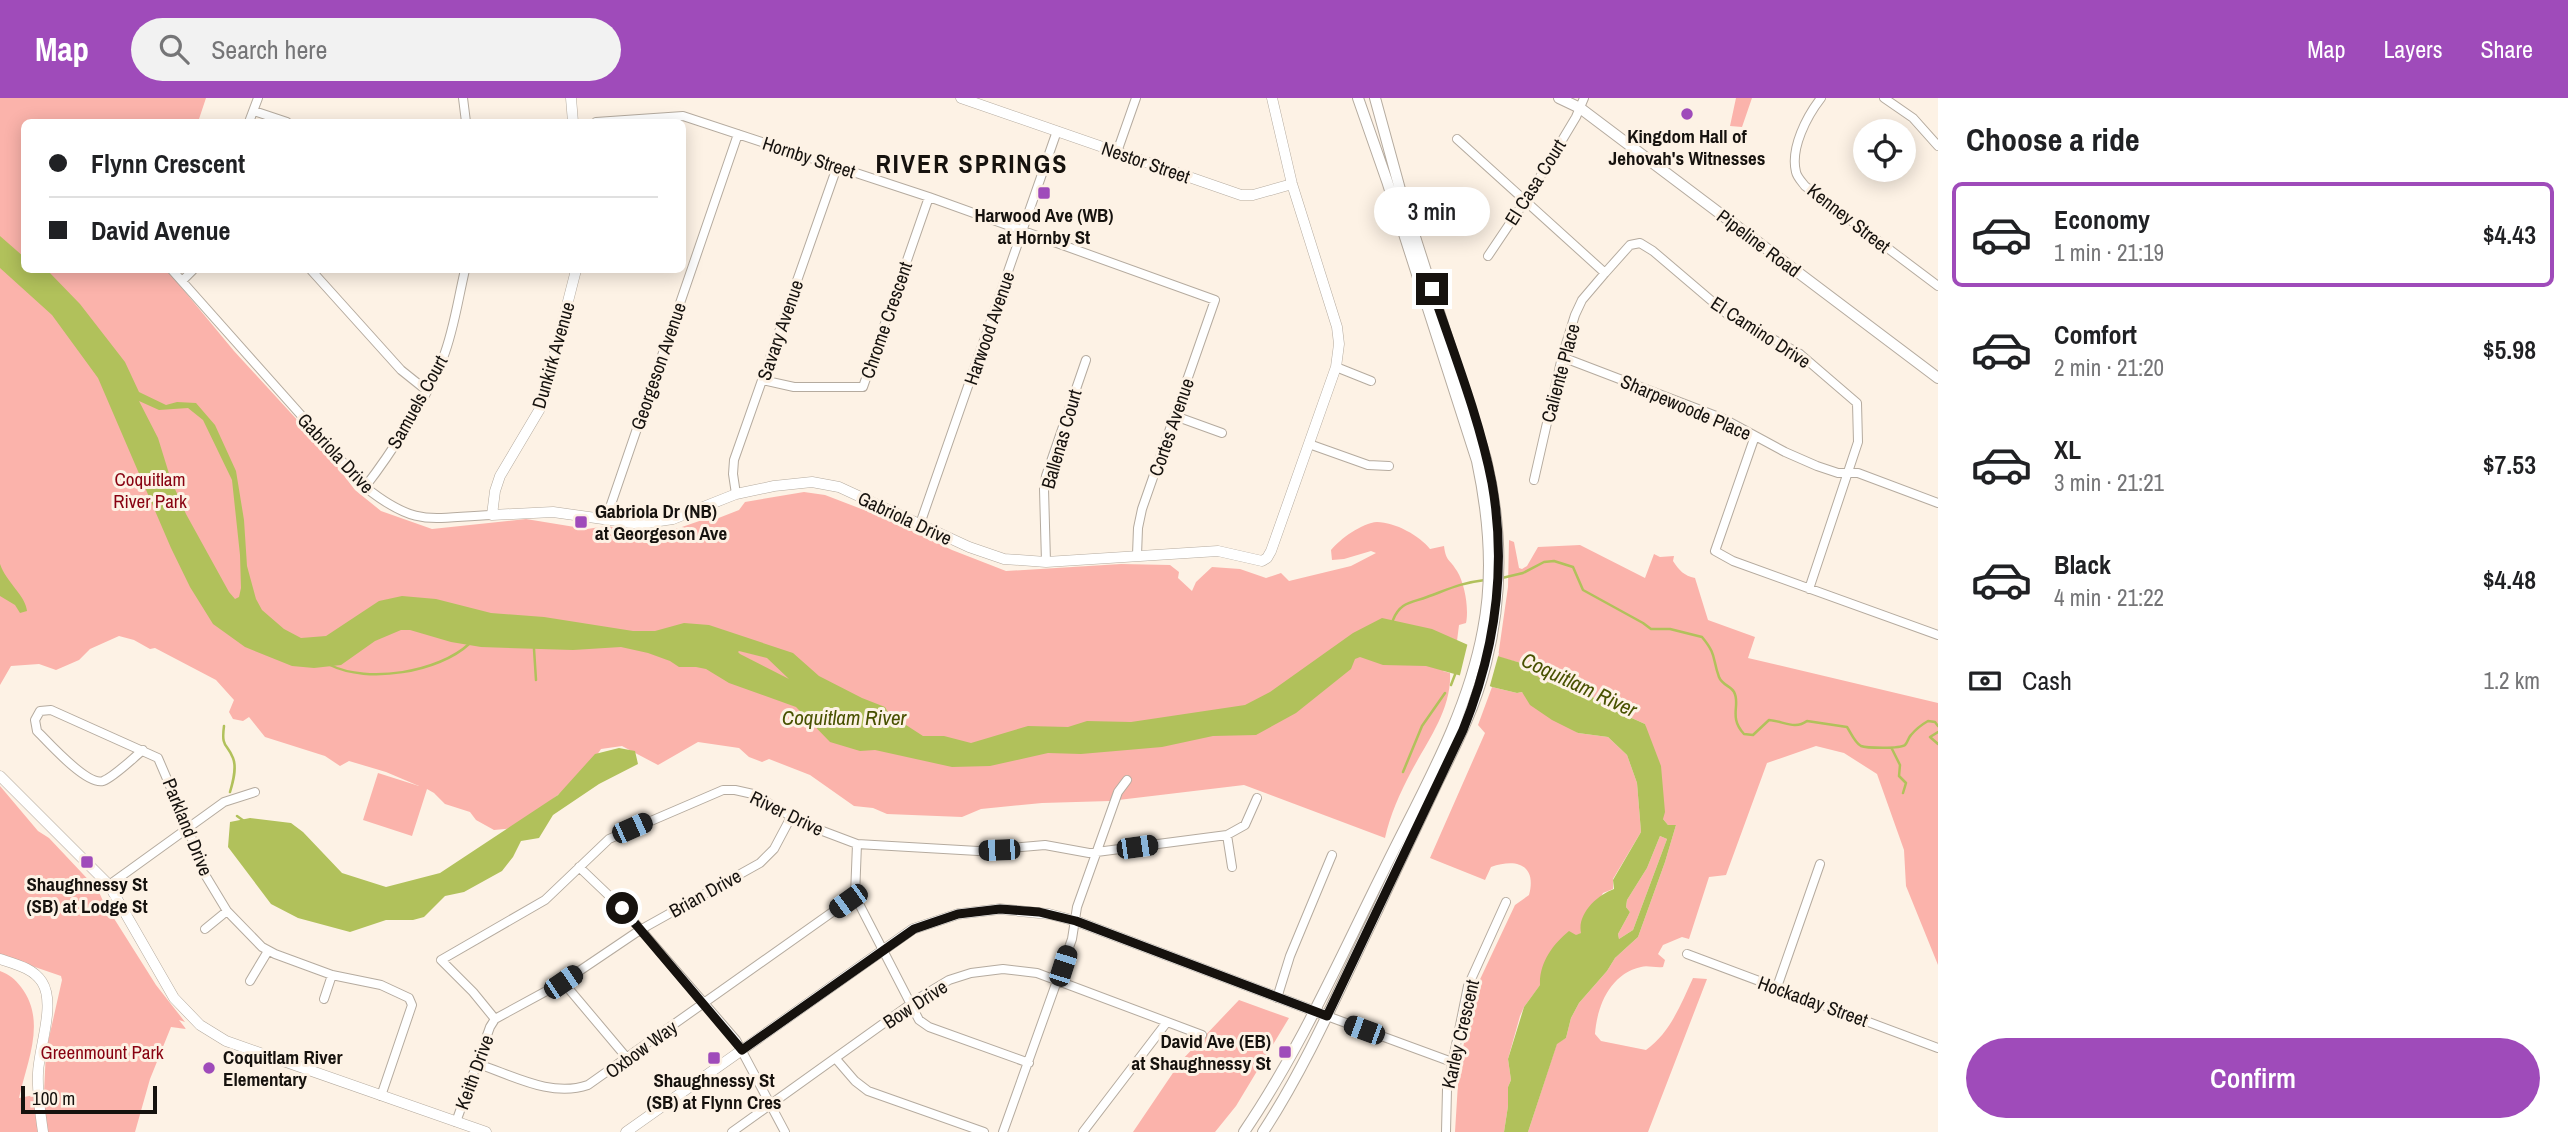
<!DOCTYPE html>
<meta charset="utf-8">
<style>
:root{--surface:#fff;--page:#f2f2f2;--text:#202124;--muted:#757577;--line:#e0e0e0;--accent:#9f4bba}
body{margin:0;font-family:"Archivo Narrow",sans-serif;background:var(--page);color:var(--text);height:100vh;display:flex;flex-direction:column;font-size:26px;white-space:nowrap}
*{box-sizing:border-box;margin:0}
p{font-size:23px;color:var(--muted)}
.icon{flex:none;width:38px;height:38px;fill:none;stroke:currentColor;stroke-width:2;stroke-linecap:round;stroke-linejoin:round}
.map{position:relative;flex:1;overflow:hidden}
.details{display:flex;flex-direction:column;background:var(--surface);width:630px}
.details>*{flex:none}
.top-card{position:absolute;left:21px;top:21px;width:665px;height:154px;border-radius:10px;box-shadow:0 4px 18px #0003;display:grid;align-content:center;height:154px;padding:0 28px;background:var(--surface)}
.controls{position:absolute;left:1853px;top:21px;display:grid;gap:14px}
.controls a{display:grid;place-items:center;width:63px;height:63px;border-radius:50%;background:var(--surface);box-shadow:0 4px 18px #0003;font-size:35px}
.scale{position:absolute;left:21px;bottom:18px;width:136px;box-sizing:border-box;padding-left:7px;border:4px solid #16120e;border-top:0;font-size:19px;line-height:24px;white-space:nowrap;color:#16120e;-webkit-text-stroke:5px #fdf2e5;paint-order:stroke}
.end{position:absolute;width:32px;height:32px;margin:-16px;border:9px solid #16120e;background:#fff;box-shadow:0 0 0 4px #fff}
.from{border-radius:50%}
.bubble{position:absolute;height:49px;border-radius:24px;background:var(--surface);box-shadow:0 4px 18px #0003;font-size:23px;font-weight:600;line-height:49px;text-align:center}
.car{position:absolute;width:21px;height:42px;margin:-21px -10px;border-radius:9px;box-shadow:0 0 5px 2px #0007;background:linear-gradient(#222 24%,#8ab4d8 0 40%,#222 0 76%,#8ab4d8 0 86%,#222 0)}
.top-card b{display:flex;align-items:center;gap:24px;height:66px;font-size:26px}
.top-card b+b{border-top:2px solid var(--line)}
.top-card i{width:18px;height:18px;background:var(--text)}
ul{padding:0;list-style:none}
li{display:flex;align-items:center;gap:21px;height:105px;margin:0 14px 10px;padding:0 14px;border:4px solid transparent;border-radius:10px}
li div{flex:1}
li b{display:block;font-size:26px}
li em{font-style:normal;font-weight:600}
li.active{border-color:var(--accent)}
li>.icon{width:63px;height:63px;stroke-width:1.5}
h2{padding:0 28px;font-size:32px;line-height:84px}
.pay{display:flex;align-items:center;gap:18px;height:77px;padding:0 28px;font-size:26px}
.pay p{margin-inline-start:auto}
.button{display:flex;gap:14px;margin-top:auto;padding:14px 28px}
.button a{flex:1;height:80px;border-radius:42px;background:var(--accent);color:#fff;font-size:28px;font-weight:600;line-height:80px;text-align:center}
header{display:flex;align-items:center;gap:42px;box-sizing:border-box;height:98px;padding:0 35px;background:var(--accent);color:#fff}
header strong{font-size:33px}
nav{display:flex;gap:38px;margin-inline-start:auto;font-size:24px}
.search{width:490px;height:63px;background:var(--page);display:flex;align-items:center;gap:18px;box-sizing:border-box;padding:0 24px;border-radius:38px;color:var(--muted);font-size:26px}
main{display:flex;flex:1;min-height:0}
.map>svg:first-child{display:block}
.green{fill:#fbb3ab}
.water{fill:#b1c15b;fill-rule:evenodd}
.pier{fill:#fdf2e5}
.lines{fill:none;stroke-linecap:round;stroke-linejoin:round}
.stream{stroke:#b1c15b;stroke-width:2.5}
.minor-casing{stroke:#b5ab9f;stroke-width:10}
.tertiary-casing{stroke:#b5ab9f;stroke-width:11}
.secondary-casing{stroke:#b5ab9f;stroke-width:12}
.minor{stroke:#fff;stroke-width:8}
.tertiary{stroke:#fff;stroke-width:10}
.secondary{stroke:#fff;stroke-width:10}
.route{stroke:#16120e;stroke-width:9}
.poi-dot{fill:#9f4bba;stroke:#fdf2e5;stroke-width:2.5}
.labels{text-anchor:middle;stroke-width:6;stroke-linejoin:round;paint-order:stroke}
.poi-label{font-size:19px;font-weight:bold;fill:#16120e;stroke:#fdf2e5}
.street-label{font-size:19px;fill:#16120e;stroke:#fdf2e5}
.park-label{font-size:19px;fill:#880211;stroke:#fdf2e5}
.water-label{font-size:21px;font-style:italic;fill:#485100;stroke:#fdf2e5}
.district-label{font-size:26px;font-weight:bold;letter-spacing:2px;fill:#16120e;stroke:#fdf2e5}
</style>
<header>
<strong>Map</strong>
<div class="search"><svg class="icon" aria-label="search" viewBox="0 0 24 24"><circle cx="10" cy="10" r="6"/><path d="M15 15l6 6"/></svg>Search here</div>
<nav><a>Map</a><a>Layers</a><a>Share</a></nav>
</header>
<main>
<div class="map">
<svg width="1938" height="1034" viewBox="0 0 1938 1034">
<rect width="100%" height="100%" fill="#fdf2e5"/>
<path class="green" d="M0 0H206L198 24H24V172H167L234 253 322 349 355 392 381 413 432 431 526 421 587 431 607 428 639 434 679 430 711 419 716 421 739 412 745 404 804 394 825 397 885 420 952 452 1006 473 1121 466 1170 467 1179 474 1178 480 1192 493 1196 484 1212 469 1240 471 1266 480 1281 475 1289 483 1351 468 1376 455 1371 453 1344 461 1332 462 1331 452C1340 441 1362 425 1377 424 1395 424 1420 438 1430 451L1444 448C1446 464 1450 461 1457 473 1465 486 1469 511 1466 525L1459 527 1457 543 1449 539 1443 573 1450 575C1452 611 1427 644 1411 674 1400 695 1390 717 1385 740L1244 687 1110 703 1042 705 981 711 962 719 887 716 873 710 854 708 810 677 769 661 762 664 749 659 739 650 698 644 658 667 622 648 601 651 588 670 573 685 516 730 494 732 476 722 470 714 445 706 434 695 427 691 412 738 363 722 378 675 419 688 386 674 349 663 340 668 325 658 265 639 249 619 243 623 233 621 229 614 234 602 216 582 155 550 150 551 134 542 119 538 90 551 79 562 56 572 39 566 11 568 0 587Z
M1736 0H1752L1742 29 1730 28Z
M1509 442 1514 444 1519 470 1522 471 1527 468 1538 449 1580 447 1645 480 1654 456 1660 459 1674 458 1673 463C1679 472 1684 478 1695 480L1708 522 1755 539 1748 560 1938 605V867L1906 788 1904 752 1877 676 1844 655 1816 648 1767 665 1726 777 1709 779 1689 841 1682 839 1663 847 1658 856 1665 862 1663 869C1655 870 1647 867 1641 869 1610 876 1597 908 1595 936L1601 943 1646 952C1670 935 1681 906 1693 880L1707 881 1648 1034H1528L1557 945 1566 940 1571 920 1579 905 1607 873 1615 860 1638 839 1665 764 1676 727H1668L1663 721 1645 626 1625 617 1613 607 1587 597 1574 595 1560 585 1545 584 1521 565 1498 559 1508 489Z
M1492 589 1517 595 1522 594 1578 635 1608 639 1627 657 1637 685 1641 734 1613 781V791L1603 795 1582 835 1577 837 1524 909 1520 918 1508 961 1511 982 1508 989V1008L1504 1034H1455L1459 969 1475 892 1515 807 1529 797C1537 767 1517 760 1491 769L1485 782 1430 760 1485 635 1478 627Z
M0 688 38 733 49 740 98 792 103 803 156 887 185 924 179 922 186 931 171 929 150 981 135 1034H0V873C10 877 15 881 21 889 47 923 27 963 19 1000L44 995 46 953 62 882 61 878 0 857Z
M1660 738 1667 741 1633 832 1619 841 1618 836 1630 814 1626 809 1627 802 1647 770Z
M1239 902 1289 920 1236 1008 1215 1034H1133L1181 963Z"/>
<path class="water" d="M0 138 24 159V172L48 173 80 206 125 264 139 294 166 307 177 304 196 305 215 327 236 373 244 422 247 468 256 501 262 512 284 531 301 540 326 538 379 503 402 498 436 501 491 515 544 519 633 533H655L684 525 709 527 793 555 819 578 862 600 885 609 889 616 923 638H944L971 645 1028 628 1068 629 1087 623 1131 624 1245 607 1270 594 1353 535 1382 520 1432 531 1484 554 1521 565 1545 584 1560 585 1574 595 1587 597 1613 607 1625 617 1645 626 1661 668 1665 714 1663 721 1668 727H1676L1665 764 1638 839 1615 860 1607 873 1579 905 1571 920 1566 940 1557 946 1528 1034H1504L1508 1008V989L1511 982 1508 961 1524 909 1540 887C1539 865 1553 846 1569 833L1576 837 1581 835C1577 816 1597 797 1614 791L1613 782 1641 734 1637 685 1627 657 1608 639 1578 635 1552 622 1530 607 1522 594 1517 595 1492 589 1476 582 1426 568 1383 567 1360 559 1355 561 1351 571 1296 615 1256 637 1213 638 1162 649 1081 656 1048 655 990 668 952 669 875 652 860 653 830 644 796 609 729 585 706 571 696 569H679L670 563 648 555 621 549 573 552 481 549 451 544 410 532H401L375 543 341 567 314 570 292 568 245 549 213 526 190 489 171 450 98 280 52 217 0 170ZM139 303 159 312 188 310 203 322 232 382 240 457 241 490 239 499 235 501 229 494 186 416 171 382 158 340ZM739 553 767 560 789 581 740 556 738 554ZM1660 738 1667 741 1633 832 1619 841 1618 836 1630 814 1626 809 1627 802 1647 770Z
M0 466C6 484 26 498 27 513L20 515 15 507 0 498Z
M619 650 635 653 638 666 599 686 553 717 539 740 521 743 513 759 502 773 464 794 445 798 424 819 413 822H386L350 834 298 820 271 806 228 749 230 724 250 720 291 725 303 734 342 775 386 789 440 775 558 697 595 656Z"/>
<path class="pier" d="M1468 544 1499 555 1489 591 1475 585 1459 581Z"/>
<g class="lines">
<path class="stream" d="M1502 480 1523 475 1544 464 1554 463 1573 469 1583 492 1643 525 1651 531H1670L1702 539C1717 557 1712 560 1719 579 1722 587 1731 588 1734 594 1741 606 1728 619 1744 636L1753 637 1769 622C1783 623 1795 632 1807 623L1847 629C1851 635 1855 645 1861 648 1866 650 1900 651 1905 647 1908 644 1908 640 1911 637 1916 631 1921 627 1928 623L1935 624 1938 628
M1393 522C1400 504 1411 505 1427 499 1449 491 1460 485 1485 482
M534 551 536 582
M330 567C368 586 439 574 469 546
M1451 587 1456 574
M224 628C221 650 227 645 233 660 237 670 233 684 230 694
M1938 634 1930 639 1938 646
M1892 651 1900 667 1899 678 1906 685 1903 695
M1403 674 1422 628 1445 595
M237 718 244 723"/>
<defs>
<path id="minor" d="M463 0 466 24
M1821 0C1807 18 1790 50 1796 74 1797 79 1802 84 1805 88L1938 188
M1884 0 1913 20 1938 48
M254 13 287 24
M249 24 258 0
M596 24 683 18 929 99 1215 202 1142 411 1138 430 1137 457
M1457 41 1605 175
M1117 54 1136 0
M1488 158 1531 94 1576 19 1584 0
M172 172 365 389C418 431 431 419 492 417
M311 172 401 272 426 292
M182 183 193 172
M1562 259 1724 321 1785 354 1817 368 1838 375H1858L1938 405
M1336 269 1371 283
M762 282 794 289H863L929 99
M1175 318 1222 335
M1755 338 1715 453 1733 463 1938 537
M1309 346 1368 367 1389 368
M1534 382 1562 259 1575 217 1582 202 1605 175 1630 147 1640 145 1653 153 1727 216 1800 256 1857 305 1858 344 1809 491
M365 389C390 357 428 298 443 260 454 232 458 201 465 172
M736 396 733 376 734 362 837 69
M606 421 738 36
M920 426 1057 33
M1046 464 1044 391 1046 378 1086 262
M143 652C133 660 114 679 103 683 87 688 48 644 37 633L35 622 40 613 51 612 158 660 188 730 204 775 227 813 262 849 275 856 332 877 381 887 409 900 412 907 381 998
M1227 737 1232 769
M857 746 855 798 919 922 929 929 1029 965
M579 769 622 810 736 942 785 1034
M109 787 224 704 255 694
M205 831 227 813
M1687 856 1938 950
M250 883 268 853
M563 884 627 960
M1777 889 1820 766
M1277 900 1290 858 1332 757
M324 901 332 877
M1327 918 1452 964
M495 921 473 894 441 862 545 802 609 741 723 692H735L753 696 804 726 857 746 978 753 1045 747 1089 755 1227 737 1245 727 1257 700
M495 921 563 884 640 832 760 765 774 751 791 719
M836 961 855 983 868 993 984 1034
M478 966C512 977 551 1000 588 987L855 798
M456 1024 490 929 495 921
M732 1034 919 900 949 882 971 875 1003 871 1037 875 1202 937
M1003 1034 1072 841 1077 809 1118 694 1127 682
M1083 1034 1167 924
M1446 1034 1447 991 1468 888 1506 804"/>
<path id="tertiary" d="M571 0 573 24
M961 0 1241 97H1253L1292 86
M576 172 541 309 500 378 495 393 492 417 553 414 639 426 673 421 736 396 774 388 812 384 839 389 969 449 1004 461 1046 464 1218 453 1262 463 1267 460 1271 453 1336 269 1339 246 1337 229 1292 86 1272 0
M0 678 109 787 174 900 200 927 226 943 486 1034
M0 861C15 866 33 870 42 884 56 906 39 949 38 975 37 994 40 1014 43 1034
M626 1034 913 831 958 816 1000 811 1049 816 1076 823 1327 918"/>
<path id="secondary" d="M1559 0 1580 10 1938 280
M1244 1034C1300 952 1340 860 1384 772 1422 694 1467 618 1483 532 1494 476 1489 419 1477 363L1387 83 1358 0
M1263 1034C1308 965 1341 887 1377 813 1397 769 1418 726 1438 683 1457 645 1476 607 1486 565 1503 498 1502 429 1486 361L1401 95 1375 0"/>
</defs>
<use href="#minor" class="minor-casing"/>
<use href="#tertiary" class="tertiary-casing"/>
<use href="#secondary" class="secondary-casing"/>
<use href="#minor" class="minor"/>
<use href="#tertiary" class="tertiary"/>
<use href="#secondary" class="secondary"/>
</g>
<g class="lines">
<path class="route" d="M622 810 742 952 914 831 958 816 1000 811 1039 814 1076 823 1327 918 1463 632C1495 553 1507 470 1492 385 1480 322 1453 253 1432 191"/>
</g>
<g class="poi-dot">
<circle cx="1687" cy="16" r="7"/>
<rect x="1037" y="88" width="14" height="14" rx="3.5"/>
<rect x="574" y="417" width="14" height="14" rx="3.5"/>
<rect x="80" y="757" width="14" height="14" rx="3.5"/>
<rect x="1278" y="947" width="14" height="14" rx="3.5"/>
<rect x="707" y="953" width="14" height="14" rx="3.5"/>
<circle cx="209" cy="970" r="7"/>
</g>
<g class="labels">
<g class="poi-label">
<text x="1687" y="45">Kingdom Hall of<tspan x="1687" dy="22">Jehovah's Witnesses</tspan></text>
<text x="1044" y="124">Harwood Ave (WB)<tspan x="1044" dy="22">at Hornby St</tspan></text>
<text x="595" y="420" text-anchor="start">Gabriola Dr (NB)<tspan x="595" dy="22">at Georgeson Ave</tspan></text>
<text x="87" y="793">Shaughnessy St<tspan x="87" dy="22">(SB) at Lodge St</tspan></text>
<text x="1271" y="950" text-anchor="end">David Ave (EB)<tspan x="1271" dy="22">at Shaughnessy St</tspan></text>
<text x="223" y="966" text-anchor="start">Coquitlam River<tspan x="223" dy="22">Elementary</tspan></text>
<text x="714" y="989">Shaughnessy St<tspan x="714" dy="22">(SB) at Flynn Cres</tspan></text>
</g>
<g class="street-label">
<text transform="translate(809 59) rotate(18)" y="7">Hornby Street</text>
<text transform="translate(1146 64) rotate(19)" y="7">Nestor Street</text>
<text transform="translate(1535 84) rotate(-58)" y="7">El Casa Court</text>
<text transform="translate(1849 120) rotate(38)" y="7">Kenney Street</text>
<text transform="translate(1759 145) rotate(37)" y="7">Pipeline Road</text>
<text transform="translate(886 222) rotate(-71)" y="7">Chrome Crescent</text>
<text transform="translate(989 230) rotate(-71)" y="7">Harwood Avenue</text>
<text transform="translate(780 232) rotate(-71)" y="7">Savary Avenue</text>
<text transform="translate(1761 234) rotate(33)" y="7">El Camino Drive</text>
<text transform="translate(553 257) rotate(-74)" y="7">Dunkirk Avenue</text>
<text transform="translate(658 268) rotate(-71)" y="7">Georgeson Avenue</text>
<text transform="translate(1560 275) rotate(-75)" y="7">Caliente Place</text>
<text transform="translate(417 304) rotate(-61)" y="7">Samuels Court</text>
<text transform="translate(1686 309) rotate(23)" y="7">Sharpewoode Place</text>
<text transform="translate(1171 329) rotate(-71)" y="7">Cortes Avenue</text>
<text transform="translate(1061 341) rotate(-74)" y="7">Ballenas Court</text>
<text transform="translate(336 355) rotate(47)" y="7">Gabriola Drive</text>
<text transform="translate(905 420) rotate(25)" y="7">Gabriola Drive</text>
<text transform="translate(787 715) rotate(26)" y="7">River Drive</text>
<text transform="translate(188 729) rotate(68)" y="7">Parkland Drive</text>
<text transform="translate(705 795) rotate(-29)" y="7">Brian Drive</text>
<text transform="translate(1813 903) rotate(20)" y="7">Hockaday Street</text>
<text transform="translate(915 906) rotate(-33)" y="7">Bow Drive</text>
<text transform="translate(1460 936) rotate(-77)" y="7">Karley Crescent</text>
<text transform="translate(641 951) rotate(-36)" y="7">Oxbow Way</text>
<text transform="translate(474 974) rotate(-70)" y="7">Keith Drive</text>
</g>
<g class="park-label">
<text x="150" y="388">Coquitlam<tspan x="150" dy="22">River Park</tspan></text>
<text x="102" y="961">Greenmount Park</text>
</g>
<g class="water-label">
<text transform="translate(1579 587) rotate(25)" y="7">Coquitlam River</text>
<text x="844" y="627">Coquitlam River</text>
</g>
<g class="district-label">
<text x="972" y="75">RIVER SPRINGS</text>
</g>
</g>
</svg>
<div class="controls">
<a><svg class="icon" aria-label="locate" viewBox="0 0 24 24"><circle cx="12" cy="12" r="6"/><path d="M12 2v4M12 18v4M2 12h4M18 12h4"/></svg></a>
</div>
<div class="scale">100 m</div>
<i class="end from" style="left:622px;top:810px"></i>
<i class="end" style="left:1432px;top:191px"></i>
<div class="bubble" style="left:1374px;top:89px;width:116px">3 min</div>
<i class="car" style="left:632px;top:730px;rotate:66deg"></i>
<i class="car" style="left:1137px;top:749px;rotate:82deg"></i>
<i class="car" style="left:999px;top:752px;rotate:268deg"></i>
<i class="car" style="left:848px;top:803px;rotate:234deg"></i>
<i class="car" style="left:1063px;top:868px;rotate:18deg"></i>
<i class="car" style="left:563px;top:884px;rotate:56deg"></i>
<i class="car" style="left:1364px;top:932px;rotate:290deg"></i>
<div class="top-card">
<b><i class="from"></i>Flynn Crescent</b>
<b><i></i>David Avenue</b>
</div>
</div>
<section class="details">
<h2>Choose a ride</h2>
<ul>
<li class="active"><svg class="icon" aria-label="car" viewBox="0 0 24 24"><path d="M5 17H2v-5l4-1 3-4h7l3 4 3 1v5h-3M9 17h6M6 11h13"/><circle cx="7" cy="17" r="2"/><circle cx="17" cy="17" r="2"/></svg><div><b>Economy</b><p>1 min · 21:19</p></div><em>$4.43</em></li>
<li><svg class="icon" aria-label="car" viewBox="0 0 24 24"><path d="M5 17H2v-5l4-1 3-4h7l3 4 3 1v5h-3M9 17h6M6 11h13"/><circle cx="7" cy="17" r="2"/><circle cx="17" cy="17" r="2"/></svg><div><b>Comfort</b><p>2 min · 21:20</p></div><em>$5.98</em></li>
<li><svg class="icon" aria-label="car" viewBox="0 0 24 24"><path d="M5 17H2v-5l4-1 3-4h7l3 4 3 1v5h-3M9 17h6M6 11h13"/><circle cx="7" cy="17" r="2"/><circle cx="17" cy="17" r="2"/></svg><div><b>XL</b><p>3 min · 21:21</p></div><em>$7.53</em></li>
<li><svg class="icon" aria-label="car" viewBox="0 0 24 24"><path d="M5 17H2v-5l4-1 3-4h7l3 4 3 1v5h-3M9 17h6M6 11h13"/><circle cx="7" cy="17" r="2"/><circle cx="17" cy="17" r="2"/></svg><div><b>Black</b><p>4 min · 21:22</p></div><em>$4.48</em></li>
</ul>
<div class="pay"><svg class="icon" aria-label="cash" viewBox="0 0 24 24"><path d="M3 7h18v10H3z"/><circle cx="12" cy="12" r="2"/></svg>Cash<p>1.2 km</p></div>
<div class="button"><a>Confirm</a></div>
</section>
</main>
